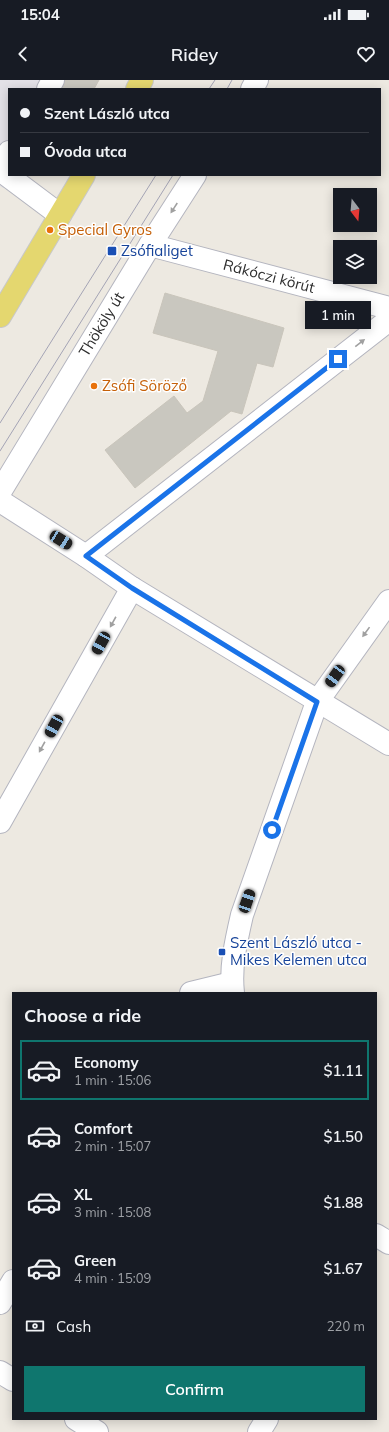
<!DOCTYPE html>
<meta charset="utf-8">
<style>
:root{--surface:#171b24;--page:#242831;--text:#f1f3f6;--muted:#9ea1a6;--line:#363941;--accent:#0f766e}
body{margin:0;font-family:Mulish,sans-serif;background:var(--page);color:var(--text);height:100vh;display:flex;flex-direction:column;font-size:15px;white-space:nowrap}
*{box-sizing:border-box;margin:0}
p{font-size:13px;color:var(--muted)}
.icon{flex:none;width:22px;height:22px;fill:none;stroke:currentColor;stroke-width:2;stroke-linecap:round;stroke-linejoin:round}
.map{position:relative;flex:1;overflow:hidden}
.details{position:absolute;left:12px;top:912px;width:365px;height:428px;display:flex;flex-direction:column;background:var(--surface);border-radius:0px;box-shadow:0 2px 10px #0003}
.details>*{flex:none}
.hud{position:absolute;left:8px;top:8px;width:373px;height:88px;border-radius:0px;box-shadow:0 2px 10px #0003;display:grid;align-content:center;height:88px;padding:0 12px;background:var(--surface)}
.needle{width:26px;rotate:164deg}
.buttons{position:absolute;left:333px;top:108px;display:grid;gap:8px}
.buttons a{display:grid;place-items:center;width:44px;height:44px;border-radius:0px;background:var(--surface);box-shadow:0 2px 10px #0003;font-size:20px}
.end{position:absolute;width:18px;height:18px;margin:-9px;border:5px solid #1a73e8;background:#fff;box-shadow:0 0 0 2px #fff}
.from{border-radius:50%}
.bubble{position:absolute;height:28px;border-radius:0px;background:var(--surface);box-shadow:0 2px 10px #0003;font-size:13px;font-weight:600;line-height:28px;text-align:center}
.car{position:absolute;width:12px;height:24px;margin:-12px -6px;border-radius:5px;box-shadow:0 0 3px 1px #0007;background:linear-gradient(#222 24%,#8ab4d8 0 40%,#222 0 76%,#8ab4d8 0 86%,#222 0)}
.hud b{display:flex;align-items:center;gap:14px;height:38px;font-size:15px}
.hud b+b{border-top:1px solid var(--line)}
.hud i{width:10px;height:10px;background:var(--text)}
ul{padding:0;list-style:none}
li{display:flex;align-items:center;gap:12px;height:60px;margin:0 8px 6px;padding:0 4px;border:2px solid transparent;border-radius:0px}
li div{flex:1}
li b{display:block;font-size:15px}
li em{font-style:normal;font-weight:600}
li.on{border-color:var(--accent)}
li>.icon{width:36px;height:36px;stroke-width:1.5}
h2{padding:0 12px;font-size:18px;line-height:48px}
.pay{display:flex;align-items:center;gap:10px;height:44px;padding:0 12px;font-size:15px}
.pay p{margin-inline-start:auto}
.cta{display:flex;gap:8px;margin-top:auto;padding:8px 12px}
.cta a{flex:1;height:46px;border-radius:0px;background:var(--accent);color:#fff;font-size:16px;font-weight:600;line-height:46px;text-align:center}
.status{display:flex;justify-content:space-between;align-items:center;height:28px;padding:0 20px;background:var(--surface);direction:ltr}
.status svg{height:11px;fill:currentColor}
header{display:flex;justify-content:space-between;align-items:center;height:52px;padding:0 12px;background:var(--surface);font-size:18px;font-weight:600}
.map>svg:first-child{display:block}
.industrial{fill:#e3e1e7}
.building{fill:#c9c7bf;stroke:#c9c5bb}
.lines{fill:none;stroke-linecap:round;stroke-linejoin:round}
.minor-casing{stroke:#b4b5bf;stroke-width:24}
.major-casing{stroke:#c8c8c8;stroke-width:24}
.minor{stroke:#fff;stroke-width:22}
.major{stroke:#e4d76f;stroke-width:22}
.tram{stroke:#a4a4b5;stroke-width:1}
.oneway{fill:#a0a0a0}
.route{stroke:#1a73e8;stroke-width:5}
.food-dot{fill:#e8710a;stroke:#fff;stroke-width:1.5}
.transit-dot{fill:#1a4fb4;stroke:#fff;stroke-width:1.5}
.labels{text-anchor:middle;stroke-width:3;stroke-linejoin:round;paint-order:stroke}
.food-label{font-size:15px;fill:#c56008;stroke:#fff;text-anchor:start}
.transit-label{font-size:15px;fill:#164399;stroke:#fff;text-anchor:start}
.street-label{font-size:15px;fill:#2d2d2d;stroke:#fff}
</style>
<div class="status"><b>15:04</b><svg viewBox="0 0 49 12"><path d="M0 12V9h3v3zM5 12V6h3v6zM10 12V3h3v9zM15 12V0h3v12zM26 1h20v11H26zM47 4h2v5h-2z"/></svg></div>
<header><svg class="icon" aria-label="back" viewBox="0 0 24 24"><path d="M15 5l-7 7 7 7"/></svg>Ridey<svg class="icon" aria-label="heart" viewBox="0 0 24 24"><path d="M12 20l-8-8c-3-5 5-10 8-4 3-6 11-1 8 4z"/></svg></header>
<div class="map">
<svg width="389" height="1352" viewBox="0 0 389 1352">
<rect width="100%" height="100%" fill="#ede9e1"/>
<path class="industrial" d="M0 0H50L46 9H9V93L3 108 0 106Z"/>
<path class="building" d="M63 0H99L94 9H57Z
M165 213 284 248 273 287 257 283 242 334 231 331 135 408 105 370 174 316 187 333 203 321 218 271 153 253Z"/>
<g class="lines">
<defs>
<g id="minor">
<path d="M48 9 53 0"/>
<path d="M252 9 257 0"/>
<path d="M0 87 9 72"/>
<path d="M0 90 60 135"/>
<path id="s1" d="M150 165 389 228"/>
<path id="s2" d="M0 412 150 165 195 95"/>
<path d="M0 421 86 476 132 508 389 664"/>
<path d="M86 476 389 240"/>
<path d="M0 742 132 508"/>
<path d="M191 913 232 903"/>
<path d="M233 913C230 887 236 861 242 835L317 622 389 521"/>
<path d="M376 1155 389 1163"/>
<path d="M0 1223 13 1201"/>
<path d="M0 1292 13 1300"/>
<path d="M76 1339 97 1352"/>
<path d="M259 1352 267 1339"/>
</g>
<path id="major" d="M137 9 142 0
M0 236 84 95"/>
</defs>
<use href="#minor" class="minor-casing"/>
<use href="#major" class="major-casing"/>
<use href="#minor" class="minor"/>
<use href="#major" class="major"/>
<path class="tram" d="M209 9 215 0
M227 9 232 0
M0 343 156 95
M0 371 173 95"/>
</g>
<defs><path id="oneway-solid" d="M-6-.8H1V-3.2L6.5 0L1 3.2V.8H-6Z"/></defs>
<g class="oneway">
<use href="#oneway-solid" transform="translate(174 128) rotate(123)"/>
<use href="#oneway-solid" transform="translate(360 263) rotate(-38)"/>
<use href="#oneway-solid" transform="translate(113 542) rotate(119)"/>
<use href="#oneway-solid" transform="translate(366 552) rotate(126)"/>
<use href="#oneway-solid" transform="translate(42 667) rotate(119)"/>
</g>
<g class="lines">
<path class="route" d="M272 750 317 622 132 508 86 476 338 279"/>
</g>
<g class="food-dot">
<circle cx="50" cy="150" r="4"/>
<circle cx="94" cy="306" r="4"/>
</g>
<g class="transit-dot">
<rect x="107" y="166" width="10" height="10" rx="2"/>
<rect x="218" y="868" width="8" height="8" rx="2"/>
</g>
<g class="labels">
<g class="food-label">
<text x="58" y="155">Special Gyros</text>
<text x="102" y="311">Zsófi Söröző</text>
</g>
<g class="transit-label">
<text x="121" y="176">Zsófialiget</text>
<text x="230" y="868">Szent László utca -<tspan x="230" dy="17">Mikes Kelemen utca</tspan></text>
</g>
<g class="street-label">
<text dy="5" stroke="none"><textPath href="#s1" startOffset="123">Rákóczi körút</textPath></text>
<text dy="5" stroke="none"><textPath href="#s2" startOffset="196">Thököly út</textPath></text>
</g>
</g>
</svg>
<div class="buttons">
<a><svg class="needle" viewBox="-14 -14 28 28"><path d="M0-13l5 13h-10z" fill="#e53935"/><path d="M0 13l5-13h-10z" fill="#9ea1a6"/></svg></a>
<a><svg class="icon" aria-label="layers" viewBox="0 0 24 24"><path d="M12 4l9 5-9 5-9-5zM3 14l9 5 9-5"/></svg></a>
</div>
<i class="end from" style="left:272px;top:750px"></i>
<i class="end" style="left:338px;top:279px"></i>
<div class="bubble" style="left:305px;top:221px;width:66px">1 min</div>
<i class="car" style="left:61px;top:460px;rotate:122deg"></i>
<i class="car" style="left:101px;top:563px;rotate:209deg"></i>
<i class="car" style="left:335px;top:596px;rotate:216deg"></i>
<i class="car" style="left:54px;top:646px;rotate:209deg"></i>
<i class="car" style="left:247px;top:821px;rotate:19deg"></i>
<div class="hud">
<b><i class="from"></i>Szent László utca</b>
<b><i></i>Óvoda utca</b>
</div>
<section class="details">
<h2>Choose a ride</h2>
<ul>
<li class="on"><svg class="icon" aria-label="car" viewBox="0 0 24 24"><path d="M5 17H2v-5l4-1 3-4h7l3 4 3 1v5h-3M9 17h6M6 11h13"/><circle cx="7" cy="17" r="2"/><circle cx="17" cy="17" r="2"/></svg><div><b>Economy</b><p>1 min · 15:06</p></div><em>$1.11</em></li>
<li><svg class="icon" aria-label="car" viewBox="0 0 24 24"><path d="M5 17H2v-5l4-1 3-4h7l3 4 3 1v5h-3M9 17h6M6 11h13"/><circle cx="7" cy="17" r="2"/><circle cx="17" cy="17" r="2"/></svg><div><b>Comfort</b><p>2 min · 15:07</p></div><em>$1.50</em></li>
<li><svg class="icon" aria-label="car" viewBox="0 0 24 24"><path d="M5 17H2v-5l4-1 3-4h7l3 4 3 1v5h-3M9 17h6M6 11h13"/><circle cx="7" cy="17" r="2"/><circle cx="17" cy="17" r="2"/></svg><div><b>XL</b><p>3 min · 15:08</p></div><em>$1.88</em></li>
<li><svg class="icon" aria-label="car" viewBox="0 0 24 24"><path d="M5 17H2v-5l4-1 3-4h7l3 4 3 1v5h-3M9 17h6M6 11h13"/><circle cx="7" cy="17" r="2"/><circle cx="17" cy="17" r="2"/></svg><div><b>Green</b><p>4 min · 15:09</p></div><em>$1.67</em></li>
</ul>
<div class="pay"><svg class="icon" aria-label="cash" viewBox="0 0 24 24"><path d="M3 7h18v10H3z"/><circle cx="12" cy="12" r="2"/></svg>Cash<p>220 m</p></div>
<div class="cta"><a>Confirm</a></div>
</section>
</div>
